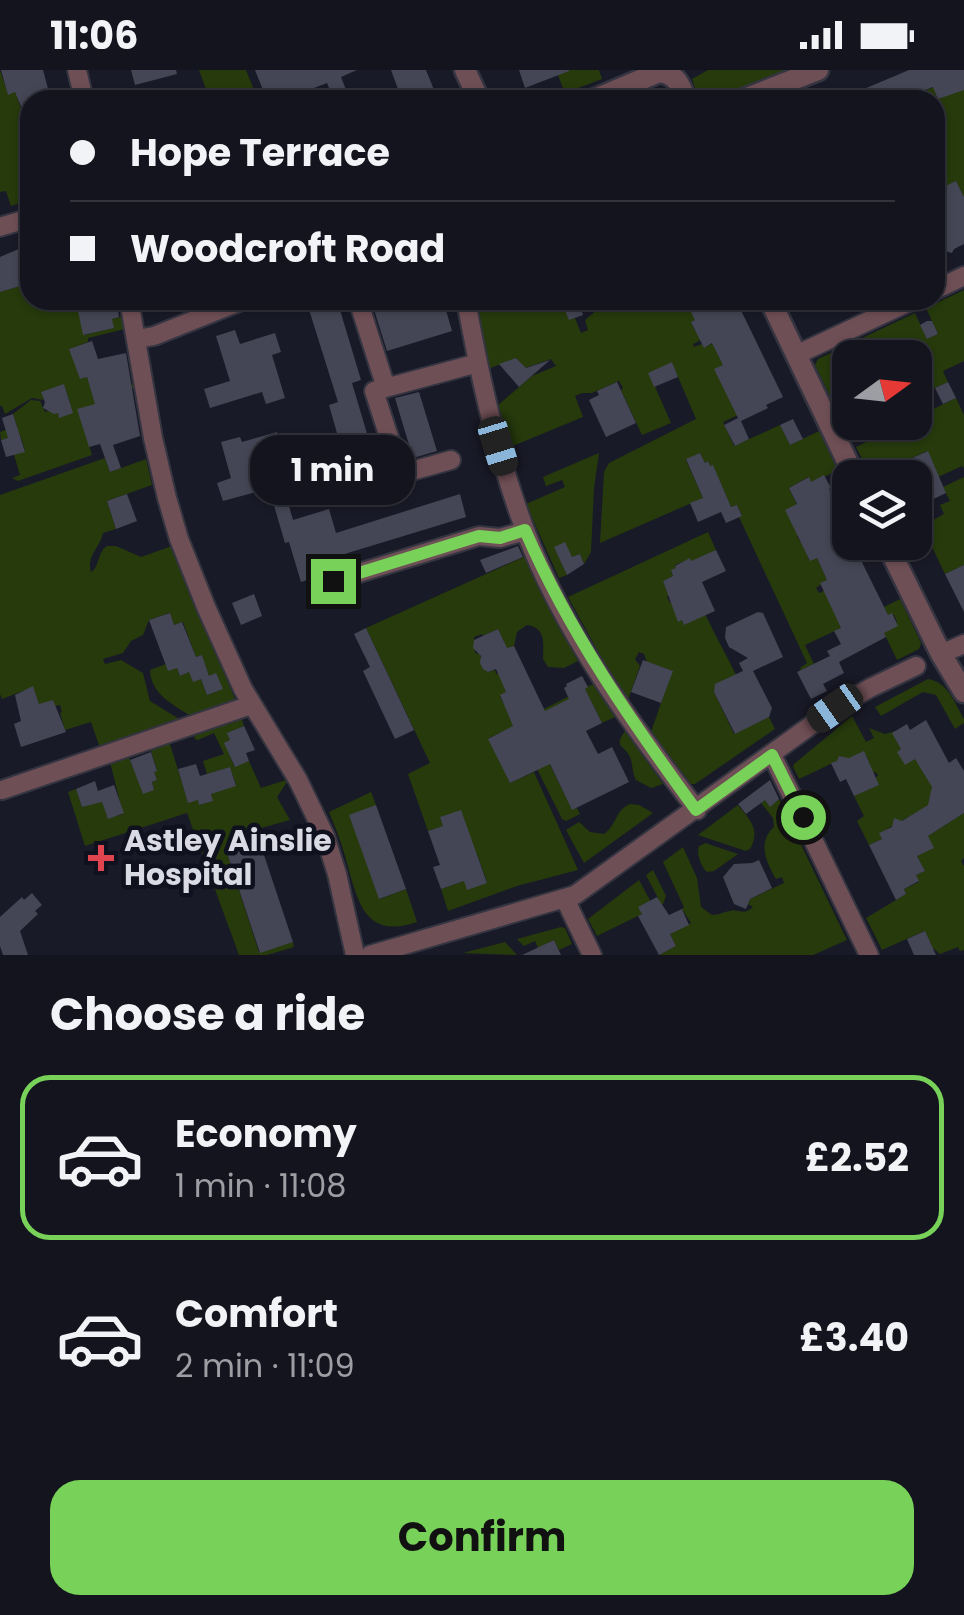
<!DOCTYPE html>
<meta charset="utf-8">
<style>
:root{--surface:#13141d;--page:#20212a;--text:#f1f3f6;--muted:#9d9ea4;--line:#32333b;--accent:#78d158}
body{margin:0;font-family:Poppins,sans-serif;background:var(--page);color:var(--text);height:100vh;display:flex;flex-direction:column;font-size:38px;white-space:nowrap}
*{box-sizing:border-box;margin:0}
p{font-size:32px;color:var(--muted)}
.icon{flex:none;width:55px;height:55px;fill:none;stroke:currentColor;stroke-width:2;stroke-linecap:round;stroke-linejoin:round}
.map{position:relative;height:885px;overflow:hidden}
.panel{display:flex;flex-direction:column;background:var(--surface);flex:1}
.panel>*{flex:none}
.banner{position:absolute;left:20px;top:20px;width:925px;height:220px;border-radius:30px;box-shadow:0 2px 8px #0004,0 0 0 2px var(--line);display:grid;align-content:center;height:220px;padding:0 50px;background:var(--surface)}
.needle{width:65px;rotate:75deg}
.controls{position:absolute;left:832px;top:270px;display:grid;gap:20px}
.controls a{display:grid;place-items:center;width:100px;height:100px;border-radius:20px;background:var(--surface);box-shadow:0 2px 8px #0004,0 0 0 2px var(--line);font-size:50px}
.end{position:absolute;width:45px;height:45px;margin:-22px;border:12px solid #78d158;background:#111;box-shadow:0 0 0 5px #111}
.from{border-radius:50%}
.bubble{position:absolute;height:70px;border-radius:30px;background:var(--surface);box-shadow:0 2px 8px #0004,0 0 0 2px var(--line);font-size:32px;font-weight:700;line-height:70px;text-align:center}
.car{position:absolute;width:30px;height:60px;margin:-30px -15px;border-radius:12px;box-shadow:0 0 8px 2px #0007;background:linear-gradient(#222 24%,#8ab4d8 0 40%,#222 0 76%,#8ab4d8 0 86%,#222 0)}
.banner b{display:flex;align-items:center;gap:35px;height:95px;font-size:38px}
.banner b+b{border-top:2px solid var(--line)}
.banner i{width:25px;height:25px;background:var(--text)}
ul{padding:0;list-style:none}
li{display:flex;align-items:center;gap:30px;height:165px;margin:0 20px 15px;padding:0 30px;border:5px solid transparent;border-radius:30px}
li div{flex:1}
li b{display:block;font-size:38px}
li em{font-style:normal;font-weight:700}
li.selected{border-color:var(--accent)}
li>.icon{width:90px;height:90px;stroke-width:1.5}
h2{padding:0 50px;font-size:45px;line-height:120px}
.primary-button{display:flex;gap:20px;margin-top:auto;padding:20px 50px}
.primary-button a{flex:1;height:115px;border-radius:30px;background:var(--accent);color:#111;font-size:40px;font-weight:700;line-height:115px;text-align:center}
.status{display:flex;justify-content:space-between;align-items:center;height:70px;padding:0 50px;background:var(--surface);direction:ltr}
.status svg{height:28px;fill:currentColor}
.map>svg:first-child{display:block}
.green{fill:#263a0c}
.building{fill:#454655}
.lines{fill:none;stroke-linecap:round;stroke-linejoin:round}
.minor-casing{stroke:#343541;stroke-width:22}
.tertiary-casing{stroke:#343541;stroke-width:25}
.minor{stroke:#6f4f56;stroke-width:18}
.tertiary{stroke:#6f4f56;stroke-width:20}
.route{stroke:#78d158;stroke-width:12}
.health-dot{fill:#e0444e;stroke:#10111e;stroke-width:4}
.labels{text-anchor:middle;stroke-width:9;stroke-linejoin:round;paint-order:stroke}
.poi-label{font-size:30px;font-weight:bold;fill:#d9dae3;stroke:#10111e;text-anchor:start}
</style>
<div class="status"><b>11:06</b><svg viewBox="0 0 49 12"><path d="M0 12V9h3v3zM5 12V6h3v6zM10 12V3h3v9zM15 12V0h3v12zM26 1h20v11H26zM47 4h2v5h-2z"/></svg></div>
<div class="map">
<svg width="964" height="885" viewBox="0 0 964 885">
<rect width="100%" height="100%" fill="#191a27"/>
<path class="green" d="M0 0 8 24 47 13V15L17 27 30 64V130L11 136 6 121 0 122Z
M199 0H246L258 30H210Z
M556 0H599L602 9 565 23Z
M708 0H789L712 30H699L692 9Z
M964 6V127L956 111 949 115 953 141 941 117 935 119V30H899Z
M23 215 24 219 30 217V230H86L78 232 84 265 113 258 112 249 123 246 125 259 88 268V272L70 279 80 308 87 307 90 316 125 317 136 313 137 317 101 329 113 370 78 340 92 385 18 411 12 408 20 405 14 385 25 381 20 365 1 370 0 362 17 356 13 344 31 330 40 331 45 342 52 340 58 343 59 347 70 332 64 315 42 322 44 330 32 328 5 344 2 336H0V222Z
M964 220V291L943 301 948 312 915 327V288H850V303L846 305 850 319 831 328 815 295 818 289 915 243 927 269 938 264 926 238Z
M476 230H571L574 235 565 239 569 249 575 248 581 263 588 260 585 250 602 236 604 230H696L700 248 691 252 695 261 714 264 693 274 694 277 702 274 705 277 714 273 723 282 718 285 751 339 723 352 734 376 780 355 790 375 819 361 838 401 811 412 808 407 789 418 798 437 805 461 797 466 801 473 808 469 807 484 809 490 817 488 827 510 816 518 819 523 830 518 841 558 805 575 814 594 801 600 800 598 807 593 739 447 742 445 737 435 731 437 713 396H710L708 391 705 393 700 383 686 390 703 428 600 473 604 402 609 393 696 349 672 293 649 303 671 353 642 365 621 320 623 318 619 311 592 323H582L575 326 583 347 508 378 497 336 532 306 556 296 551 289 525 298 516 288 488 299Z
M956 328 964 345V398L962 396 938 407 927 381 871 407 856 377 906 353 915 352V348Z
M599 383 594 418 591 482 584 494 580 484 572 487 555 478 567 505 559 508 526 434 565 417 562 410 546 416 543 407Z
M105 388 110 402 146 389 152 415 107 431 116 459 103 463C100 478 86 486 91 502 100 497 97 482 107 476H116L141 487 172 476 236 632 192 647C173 634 151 625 150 600L166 594 177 598 180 606 189 602 201 609 207 625 222 619 216 604 209 606 202 585 196 587 183 552 174 555 169 543 149 550 143 565 131 571 123 583 103 589 105 594 121 590 143 603 150 631 181 650 100 678 91 652 65 660 60 643 62 642 60 635 55 636 53 630 40 637 33 617 2 629 0 624V425Z
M964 407V495L945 504 922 456 944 444 940 435 950 431 943 417Z
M708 462 716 480 692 493 690 489 675 495 676 498 671 501 673 506 663 511 669 525 667 527 670 533 673 531 679 551 682 550 684 555 705 544C716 567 728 588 739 611L716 614 714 622 734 664 769 647 775 659 695 714H691L651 662 672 601 647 592 644 584 639 582 635 589 640 596 628 630 605 594 568 527Z
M526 486 549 538 578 591 564 598 548 597 543 589C543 574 547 558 527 555L517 562 514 576 507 579 498 559 483 566 482 564 474 567 475 583 480 584 483 598 488 602 495 600 496 604 500 603 506 622 500 626 504 635 544 639 593 614 615 647 602 653 590 629 512 657 489 668 510 713 534 702 578 800 517 816 448 841 441 819 464 811 487 812 477 784 471 785 440 747 443 756 428 761 408 704 430 693 366 558Z
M900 529 921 573 919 579 897 590 884 563 897 552 894 545H888L884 537Z
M928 609C948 612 954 632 964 649V653L955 659 936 625 923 622 881 646 875 637Z
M852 646 866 672 874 668 869 658 885 664 896 661 920 685 938 723 931 722 929 732 942 735 919 741 880 763 882 769 869 775 857 751 864 746 854 726 878 715 875 708 878 706 876 702 873 703 866 685 846 690 841 686 837 691 799 709 793 697 794 694Z
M241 647 244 656 228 663 230 671 225 673 234 696 249 691 261 718 286 710 287 712 277 727 290 750 254 760 255 767 225 777 259 882 293 872 294 877 267 885H239L187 743 85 776 68 722 76 719 82 737 102 730 108 748 123 744 110 692 128 685 133 698 141 696 154 720 152 712 157 710 154 702 157 700 150 678 169 671 188 732 198 730 200 735 212 731 211 724 236 715 230 697 207 704 203 691 224 684 214 663 198 670 195 669 193 663Z
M625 661 663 714 651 718 636 710C632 702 633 695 630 687 624 674 613 678 625 661Z
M549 693 572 739 577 738 580 744 566 751 562 749 537 699Z
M371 722 376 735 380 829 406 819 417 852C362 871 357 827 345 786 341 771 335 757 329 742Z
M779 729 847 870 813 885H659L676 876 670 864 691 853 682 839 684 837 663 792 683 777 697 808 701 837 712 845C719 845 723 842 730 841 740 839 743 846 753 837L748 834 750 829 784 813 782 807 776 809C766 792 757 772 774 757L773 748 761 733 765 730 770 736Z
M630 734 639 735 653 743 584 793 566 760 579 752 590 762 604 764C617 755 615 740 630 734Z
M738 735C750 750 761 760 750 779L746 781 698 765Z
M964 743V788L961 791 964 796V880L960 881 958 877 940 884 933 878 928 881 931 874 924 861 882 880 866 848 906 824 904 819 919 812 916 805 925 801 917 786 928 766Z
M706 773 708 774 738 784 714 801 707 802C701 797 696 783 699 776Z
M653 800 666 826 663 834 652 840 648 832 639 837 642 844 597 866 588 849 639 810 652 834 659 830 646 805Z
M561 857 565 858 572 874 559 880 554 870 538 878 535 871 524 876 517 869Z
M505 872 517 885 463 883Z"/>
<path class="building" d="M1 0H43L51 30H30V58L15 22 8 25Z
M131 0H176L177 4 135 15Z
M255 0H357L341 7 350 30H334L327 13 283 30H267Z
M391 0H426L438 30H402Z
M519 0H569V1L525 18Z
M909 0H964V20L938 29 933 17 899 30H838Z
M956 111 964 127V174L954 179 952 183 945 181 935 186V121Z
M21 178 24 179 30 178V213L0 222V187Z
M106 230H117L119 247 112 249 114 258 83 265 77 236Z
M306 230H337L361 310 352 313 384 421 356 430 329 335 338 332Z
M371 230H432L433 237 444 233 452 261 387 281Z
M685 230H736L783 327 766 335 768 338 741 351 749 369 735 376 724 355 738 348 714 299 723 295 712 273 704 278 691 252 695 250Z
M579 233 583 245 569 250 564 238Z
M927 251H932L938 264 927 269 920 255Z
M235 260 240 274 275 263 281 282 272 285 285 328 266 334 262 322 210 338 204 319 230 311 216 266Z
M92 271 98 289 126 283 140 366 113 375 121 398 110 402 100 374 89 377 77 339 95 334 87 307 80 309 69 279Z
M516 288 526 298 550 290 519 317 499 294Z
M672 292 678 307 654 317 648 303Z
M617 312 636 353 606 367 589 330 599 325 597 321Z
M948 312 956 328 943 334 935 318Z
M64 314 73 343 59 348 58 343 54 344 43 338 45 332 41 322Z
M419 322 437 381 413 388 395 328Z
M13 344 25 382 6 387 1 370 8 368 2 348Z
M793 349 803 369 790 375 780 355Z
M277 362 283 382 274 384 293 450 329 439 336 463 460 424 466 447 315 493 319 506 301 512 289 472 285 473 273 432 267 434 263 420 223 431 217 413 231 408 221 372 240 367 242 372Z
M928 381 946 423 915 438V405L908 390Z
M700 383 705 393 708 391 710 396 713 395 731 437 737 435 742 446 726 453 721 442 698 452 690 433 703 428 686 389Z
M824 405 831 418 829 419 838 436 835 437 850 467V472H852L888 545 892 543 898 556 884 563 886 567 839 592 844 603 823 614 827 621 811 629 797 602 830 586 827 581 841 574 834 561 841 558 820 513 827 510 817 488 810 491 785 440 797 434 789 418 809 407 811 412Z
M127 424 137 451 116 459 107 431Z
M565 472 572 487 580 484 584 494 567 505 554 477Z
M518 476 523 487 486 503 480 490Z
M716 480 726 501 702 512 715 541 684 555 682 550 678 552 663 511 673 506 671 500 676 498 675 496 690 488 691 491Z
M964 495V542L945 504Z
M254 524 262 546 241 555 232 533Z
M758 542 763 543 783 587 753 601 772 638 769 647 735 664 714 622 715 614 743 601 739 593 748 588 729 577 725 568 726 557Z
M170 543 174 555 182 552 196 587 202 585 209 606 193 612 189 602 180 606 177 598 168 601 149 550Z
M366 558 414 660 395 669 363 601 370 597 354 564Z
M498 559 507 578 514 576 545 641 569 629 564 618 567 616 566 614 582 606 588 617 585 619 602 653 586 661 598 684 612 677 629 712 572 740 550 694 510 713 488 669 513 656 500 625 506 622 496 599 488 602 483 599 480 593 481 586 473 578 474 570Z
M643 590 673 601 661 633 631 622Z
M216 603 223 619 207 625 201 609Z
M33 616 39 634 53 630 66 662 21 677 14 654 21 651 15 625Z
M926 650 949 693 956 688 964 701V743L928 766 934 778 917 786 925 801 916 805 919 811 904 819 906 824 896 830 869 775 882 769 879 763 892 757 894 748 902 751 928 735 932 717 915 689 905 695 897 682 901 679 892 663 907 654 910 660Z
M244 656 255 680 246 683 249 691 235 697 224 673 230 670 227 663Z
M864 681 879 715 854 726 846 709 840 712 831 693 837 691 839 686 849 688Z
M151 682 157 701 154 702 157 710 152 712 154 720 143 724 130 690Z
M196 694 200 706 230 697 236 716 211 724 213 731 199 735 198 730 188 733 178 699Z
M770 710 779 729 770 737 765 730 746 744 738 734Z
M95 711 98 721 114 715 124 743 108 749 102 732 82 737 76 719Z
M376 735 406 819 379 829 349 745Z
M461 740 487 813 467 820 464 811 441 819 433 797 440 795 428 761 443 756 440 747Z
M255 767 258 774 260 773 293 872 260 883 225 777Z
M759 790 772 818 750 829 746 839 734 834 723 807 734 794 752 793Z
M32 823 42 835 35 841 38 844 20 861 28 885H3L0 876V847L22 827 24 830Z
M657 827 669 845 682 839 689 855 670 864 676 876 659 885 638 846 642 844 638 837Z
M925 861 936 885H914L907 869Z
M554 870 561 885H522Z"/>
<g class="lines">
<defs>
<path id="minor" d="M77 0 84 30
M0 157 30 148
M935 220 964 206
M129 230 153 368 167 428 179 469 206 537 243 619 298 710 325 766 337 804 355 885
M358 230 386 318
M466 230C480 308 497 385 525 460 563 562 631 654 697 740
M137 269 154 266 244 230
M796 285 913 230
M451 390 401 404 374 321 478 293
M333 511 479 466 500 468 525 461
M941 584 964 574
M772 685 869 885
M2 720 251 635
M565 829 592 885
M370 885 575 825 835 638 870 618 916 596"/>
<path id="tertiary" d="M465 0 479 30
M593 30 659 2C677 4 680 15 686 30
M742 30 818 0
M770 230 855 408
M886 472 941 584 964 622"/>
</defs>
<use href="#minor" class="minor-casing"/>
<use href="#tertiary" class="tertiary-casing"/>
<use href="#minor" class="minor"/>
<use href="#tertiary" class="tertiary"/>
</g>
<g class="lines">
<path class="route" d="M333 511 479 466 500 468 525 460C569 562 631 651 696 740L772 685 803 747"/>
</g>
<path class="health-dot" d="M96 773h10v10h10v10h-10v10h-10v-10h-10v-10h10z"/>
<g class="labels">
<g class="poi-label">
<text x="124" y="781">Astley Ainslie<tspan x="124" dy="34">Hospital</tspan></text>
</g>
</g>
</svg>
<div class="controls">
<a><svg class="needle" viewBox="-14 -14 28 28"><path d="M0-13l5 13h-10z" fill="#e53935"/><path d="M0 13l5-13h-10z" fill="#9d9ea4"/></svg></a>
<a><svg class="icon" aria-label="layers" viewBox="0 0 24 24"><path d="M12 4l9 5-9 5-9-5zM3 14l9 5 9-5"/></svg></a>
</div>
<i class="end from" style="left:803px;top:747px"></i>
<i class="end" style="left:333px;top:511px"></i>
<div class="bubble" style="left:250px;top:365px;width:165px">1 min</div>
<i class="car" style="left:498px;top:376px;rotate:163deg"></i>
<i class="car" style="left:835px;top:638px;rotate:235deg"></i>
<div class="banner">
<b><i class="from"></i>Hope Terrace</b>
<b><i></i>Woodcroft Road</b>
</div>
</div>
<section class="panel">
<h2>Choose a ride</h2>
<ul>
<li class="selected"><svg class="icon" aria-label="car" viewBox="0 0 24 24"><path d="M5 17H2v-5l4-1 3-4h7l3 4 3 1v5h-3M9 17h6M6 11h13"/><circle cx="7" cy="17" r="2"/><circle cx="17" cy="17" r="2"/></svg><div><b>Economy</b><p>1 min · 11:08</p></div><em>£2.52</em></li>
<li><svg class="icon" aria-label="car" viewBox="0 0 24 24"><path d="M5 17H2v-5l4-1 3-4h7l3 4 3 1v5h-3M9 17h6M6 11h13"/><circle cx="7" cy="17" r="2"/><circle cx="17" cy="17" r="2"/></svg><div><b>Comfort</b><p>2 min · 11:09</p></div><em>£3.40</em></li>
</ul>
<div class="primary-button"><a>Confirm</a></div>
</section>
